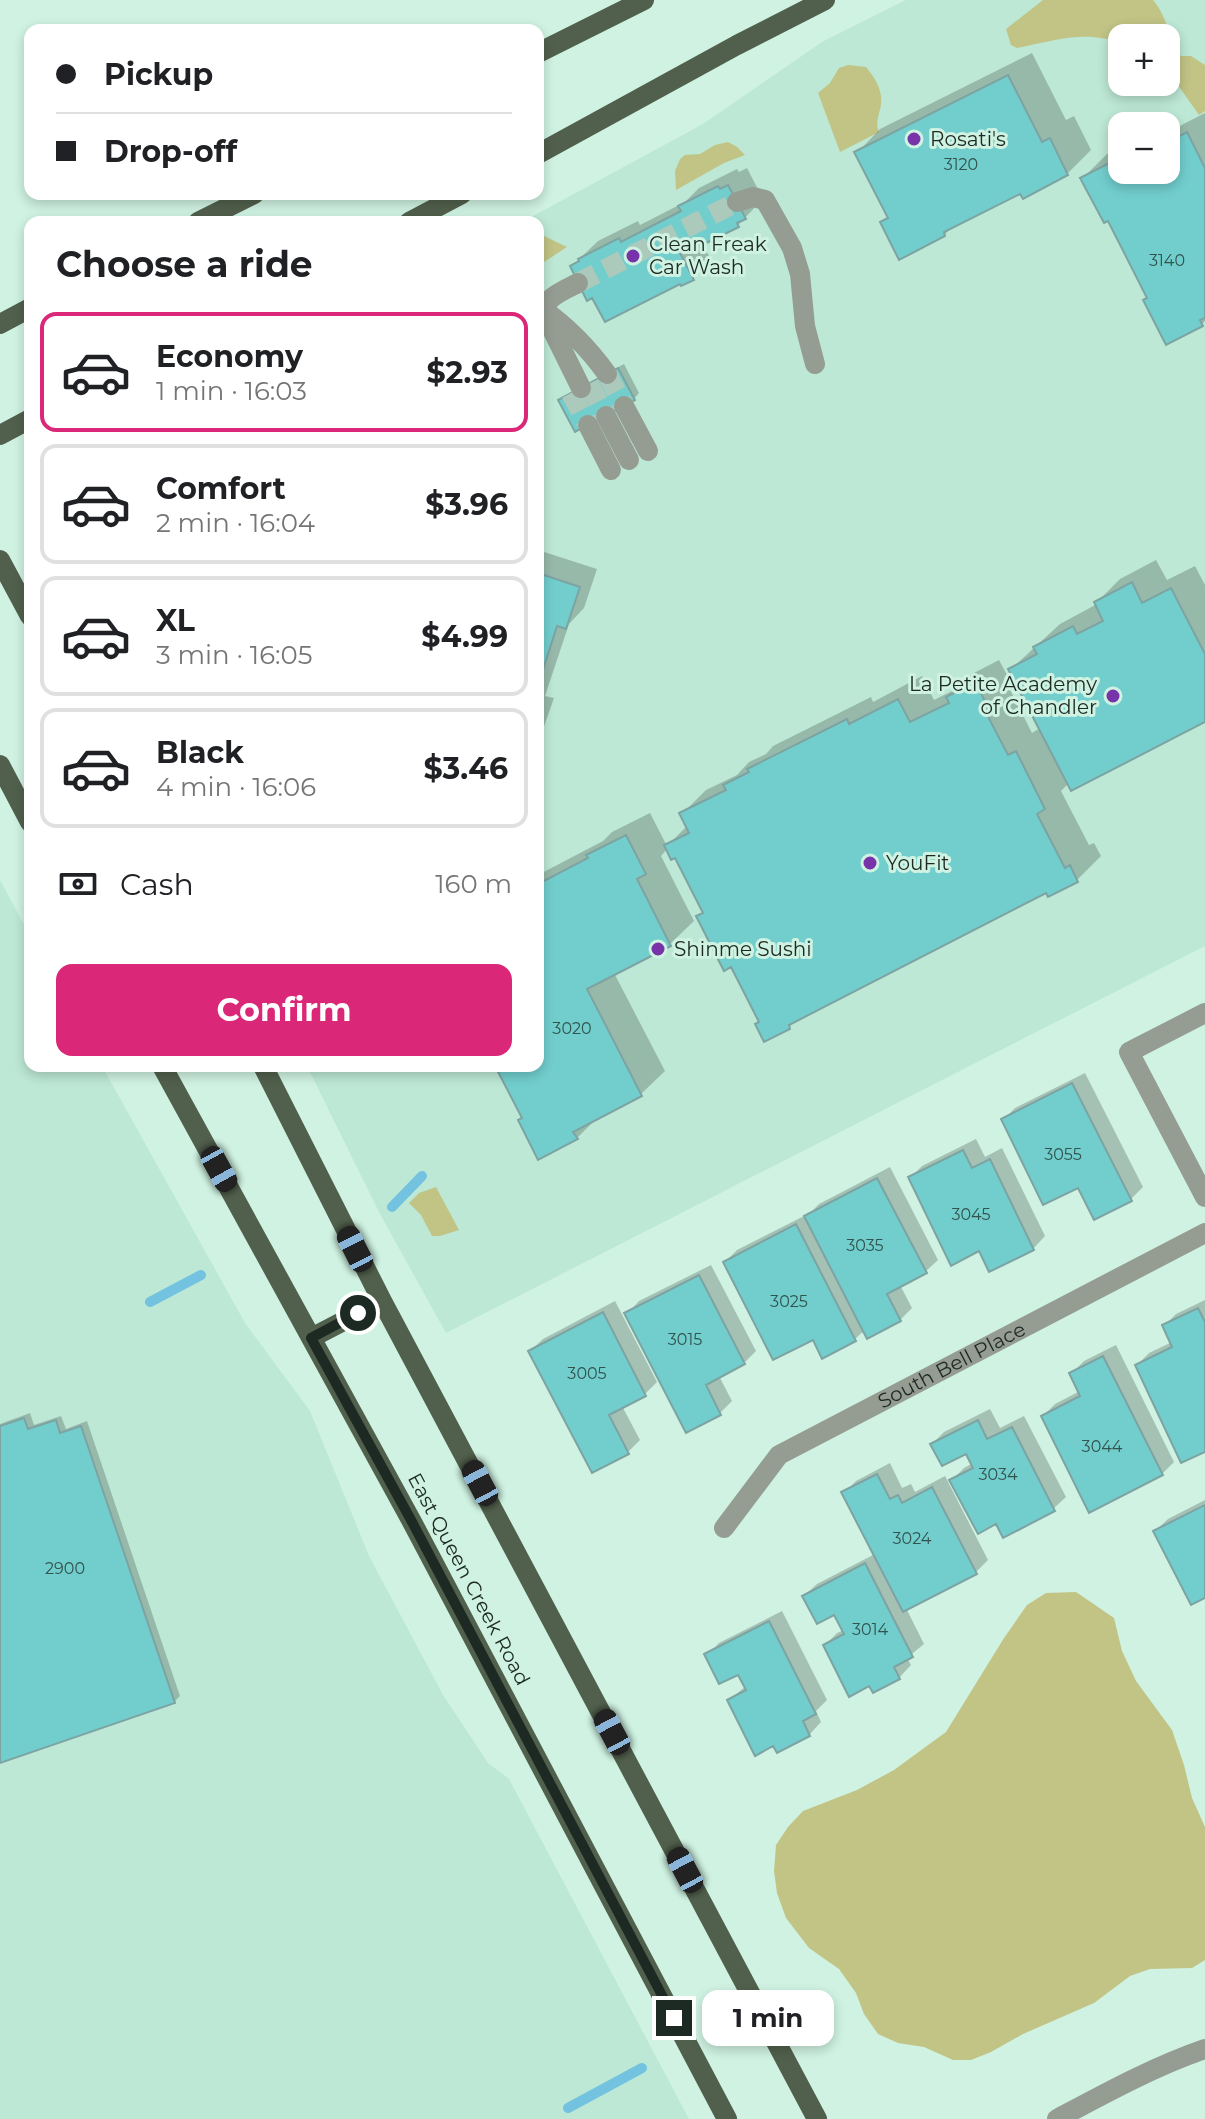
<!DOCTYPE html>
<meta charset="utf-8">
<style>
:root{--surface:#fff;--page:#f2f2f2;--text:#202124;--muted:#757577;--line:#e0e0e0;--accent:#db2777}
body{margin:0;font-family:Montserrat,sans-serif;background:var(--page);color:var(--text);height:100vh;display:flex;flex-direction:column;font-size:30px;white-space:nowrap}
*{box-sizing:border-box;margin:0}
p{font-size:26px;color:var(--muted)}
.icon{flex:none;width:44px;height:44px;fill:none;stroke:currentColor;stroke-width:2;stroke-linecap:round;stroke-linejoin:round}
.map{position:relative;flex:1;overflow:hidden}
.sheet{position:absolute;left:24px;top:216px;width:520px;height:856px;display:flex;flex-direction:column;background:var(--surface);border-radius:16px;box-shadow:0 4px 12px #0003}
.sheet>*{flex:none}
.banner{position:absolute;left:24px;top:24px;width:520px;height:176px;border-radius:16px;box-shadow:0 4px 12px #0003;display:grid;align-content:center;height:176px;padding:0 32px;background:var(--surface)}
.buttons{position:absolute;left:1108px;top:24px;display:grid;gap:16px}
.buttons a{display:grid;place-items:center;width:72px;height:72px;border-radius:16px;background:var(--surface);box-shadow:0 4px 12px #0003;font-size:40px}
.end{position:absolute;width:36px;height:36px;margin:-18px;border:10px solid #1d2a24;background:#fff;box-shadow:0 0 0 4px #fff}
.from{border-radius:50%}
.bubble{position:absolute;height:56px;border-radius:16px;background:var(--surface);box-shadow:0 4px 12px #0003;font-size:26px;font-weight:700;line-height:56px;text-align:center}
.car{position:absolute;width:24px;height:48px;margin:-24px -12px;border-radius:10px;box-shadow:0 0 6px 2px #0007;background:linear-gradient(#222 24%,#8ab4d8 0 40%,#222 0 76%,#8ab4d8 0 86%,#222 0)}
.banner b{display:flex;align-items:center;gap:28px;height:76px;font-size:30px}
.banner b+b{border-top:2px solid var(--line)}
.banner i{width:20px;height:20px;background:var(--text)}
ul{padding:0;list-style:none}
li{display:flex;align-items:center;gap:24px;height:120px;margin:0 16px 12px;padding:0 16px;border:4px solid var(--line);border-radius:16px}
li div{flex:1}
li b{display:block;font-size:30px}
li em{font-style:normal;font-weight:700}
li.current{border-color:var(--accent)}
li>.icon{width:72px;height:72px;stroke-width:1.5}
h2{padding:0 32px;font-size:36px;line-height:96px}
.pay{display:flex;align-items:center;gap:20px;height:88px;padding:0 32px;font-size:30px}
.pay p{margin-inline-start:auto}
.primary-button{display:flex;gap:16px;margin-top:auto;padding:16px 32px}
.primary-button a{flex:1;height:92px;border-radius:16px;background:var(--accent);color:#fff;font-size:32px;font-weight:700;line-height:92px;text-align:center}
.map>svg:first-child{display:block}
.built{fill:#bde8d5;fill-rule:evenodd}
.green{fill:#c1c485}
.shadow{fill:#0003}
.lines{fill:none;stroke-linecap:round;stroke-linejoin:round}
.stream{stroke:#73c3e0;stroke-width:10}
.building{fill:#71cecd;stroke:#7da3a2;stroke-width:2}
.minor-tunnel{stroke:#abcabc;stroke-width:20;stroke-dasharray:20 10;stroke-linecap:butt}
.minor{stroke:#959d92;stroke-width:20}
.major{stroke:#51604c;stroke-width:20}
.route{stroke:#1d2a24;stroke-width:10}
.poi-dot{fill:#7733a7;stroke:#cff2e2;stroke-width:3}
.labels{text-anchor:middle;stroke-width:6;stroke-linejoin:round;paint-order:stroke}
.number-label{font-size:16px;fill:#32534e}
.poi-label{font-size:20px;fill:#1d2a24;stroke:#cff2e2;text-anchor:start}
.street-label{font-size:20px;fill:#1d2a24;stroke:#cff2e2}
</style>
<div class="map">
<svg width="1205" height="2119" viewBox="0 0 1205 2119">
<rect width="100%" height="100%" fill="#cff2e2"/>
<path class="built" d="M906 0H1205V946L446 1333 380 1214 307 1066H538V222H522L703 124 822 42ZM1122 38H1166V82H1122ZM1122 126H1166V170H1122Z
M0 880 30 936V1066H102L245 1323 310 1411 369 1556 443 1695 488 1763 509 1779 689 2119H0Z"/>
<path class="green" d="M1043 0H1153C1167 16 1169 38 1181 56H1191L1205 65V111L1199 115 1175 81 1166 72V38H1122V44C1087 29 1053 41 1017 48L1011 45 1006 29Z
M848 65 866 67C875 78 883 90 881 105 879 116 875 121 879 132L840 152 818 93 830 83 839 68Z
M728 142 737 147 745 155 724 163 676 190 675 171 680 159 685 155 700 154 715 145Z
M544 236 567 247 538 266V237Z
M436 1187 459 1230 440 1236H432L421 1215 409 1203 419 1193Z
M1076 1592 1114 1618 1122 1651 1136 1681 1172 1730 1184 1765 1192 1798 1205 1827V1960L1192 1968 1150 1969 1130 1976 1094 2003 1023 2034 991 2052 971 2060H953L924 2047 898 2043 878 2034 864 2014 856 1993 839 1969 809 1948 786 1918 777 1893 774 1871 776 1845 788 1827 803 1811 857 1790 894 1770 946 1732 1004 1638 1027 1605 1046 1593Z"/>
<path class="shadow" d="M1032 53 1066 120 1074 116 1091 150 1067 174 1021 191 954 225 944 235 883 223 889 216 857 153 880 129Z
M1205 113V321L1202 324 1149 297 1109 218 1083 178 1107 154 1122 147V170H1166V133Z
M747 168 763 199 738 225 702 243 711 260 692 278 572 266 598 241 638 221 640 225 685 202 699 188 737 169 739 172Z
M624 364 639 393 634 399 561 400 566 395Z
M538 550 597 569 584 608 569 624 545 696 554 698 541 735 538 739Z
M1156 560 1167 580 1195 566 1205 585V720L1069 783 1061 791 1089 845 1094 843 1101 856 1077 880 1047 890 799 1017 789 1027 761 1021 732 965 699 916 704 911 676 856 668 848 661 856 694 921 670 944 614 973 665 1071 641 1094 598 1117 577 1138 524 1117 498 1066H538V875L603 841 612 832 650 813 667 846 688 825 682 814 706 790 737 775 749 762 766 754 773 746 871 697 873 702 922 676 934 700 958 688 972 674 999 660 1007 675 1004 678 1032 733 1040 728 1010 670 1060 624 1097 604 1096 603 1120 579Z
M1085 1073 1143 1187 1131 1199 1079 1186 1003 1120 1015 1108Z
M976 1139 985 1157 1002 1148 1045 1236 1033 1249H980L910 1178 922 1166Z
M890 1167 938 1260 925 1272 900 1285 912 1308 900 1320 865 1330 855 1339 814 1337 725 1262 737 1250 810 1213 819 1204Z
M711 1265 756 1351 744 1363 719 1376 732 1401 720 1413 627 1314 639 1301Z
M1205 1300V1449L1137 1365 1149 1353 1172 1342 1164 1326 1176 1314Z
M615 1301 657 1382 645 1394 622 1406 640 1440 628 1452 530 1351 543 1339Z
M1116 1345 1174 1462 1162 1474 1043 1416 1055 1404 1080 1391 1072 1373 1084 1361Z
M990 1409 1000 1428 1024 1416 1066 1497 1053 1509 997 1522 952 1480 964 1468 973 1463 967 1451 932 1444 944 1432Z
M30 1413 34 1425 61 1416 66 1429 87 1421 180 1696 174 1702 0 1761V1424Z
M890 1463 902 1488 911 1484 915 1492 945 1476 988 1560 976 1572 906 1608 924 1644 907 1658 911 1665 899 1678 870 1684 825 1645 837 1633 844 1630 835 1612 804 1596 817 1584 875 1554 844 1493 856 1481Z
M1205 1500V1596L1155 1531 1168 1519Z
M782 1611 827 1700 816 1711 821 1722 809 1735 729 1700 746 1686 738 1672 707 1655 719 1643Z"/>
<g class="lines">
<path class="stream" d="M392 1207 422 1176
M150 1302 201 1275
M568 2108 642 2068"/>
</g>
<path class="building" d="M1008 75 1042 142 1050 138 1068 175 1023 199 1020 194 944 232 945 236 899 260 880 222 888 218 854 152Z
M1187 132 1205 168V318L1200 320 1203 326 1166 345 1143 300 1147 298 1108 221 1104 223 1080 178 1119 158 1122 170H1166V143Z
M728 185 746 219 737 223 739 227 700 246 699 243 680 253 694 280 681 286 680 284 605 322 592 298 587 301 570 266 579 261 578 259 619 238 621 242 681 211 678 206 718 186 720 189Z
M618 368 635 400 575 432 558 400Z
M538 573 580 587 566 629 557 626 538 685Z
M1132 582 1142 603 1171 588 1205 654V722L1071 791 1008 669 1037 654 1033 647 1073 626 1077 634 1103 621 1094 602Z
M975 682 985 701 981 703 1008 755 1016 751 1045 809 1037 814 1065 868 1070 865 1078 882 1048 897 1046 893 789 1025 790 1029 764 1042 755 1024 759 1022 731 967 724 971 696 916 703 913 675 858 671 860 664 845 689 833 679 813 726 790 723 785 749 772 747 769 847 719 849 724 898 699 910 722 949 703 946 697Z
M626 835 646 874 637 879 671 946 587 989 642 1096 573 1132 578 1139 538 1160 518 1120 522 1118 495 1066H538V884L588 858 586 855Z
M1072 1083 1132 1201 1094 1220 1078 1188 1043 1205 1001 1119Z
M963 1150 972 1168 990 1159 1034 1250 989 1272 979 1251 951 1266 908 1177Z
M877 1178 927 1273 887 1294 901 1321 867 1339 804 1216Z
M796 1224 856 1341 822 1359 813 1340 773 1360 723 1262Z
M699 1275 745 1364 706 1385 721 1415 686 1433 624 1313Z
M1198 1308 1205 1322V1452L1181 1463 1135 1365 1172 1347 1162 1325Z
M603 1312 646 1396 609 1415 629 1454 592 1473 528 1351Z
M1103 1356 1163 1475 1089 1513 1041 1416 1080 1396 1069 1373Z
M24 1418 28 1429 56 1420 60 1433 81 1426 175 1703 0 1763V1426Z
M978 1420 987 1439 1012 1427 1055 1511 1003 1538 996 1524 978 1534 949 1480 973 1468 966 1454 942 1466 930 1444Z
M877 1474 890 1499 898 1495 902 1503 932 1487 977 1574 903 1612 841 1492Z
M1205 1505V1598L1191 1605 1153 1531Z
M865 1563 913 1657 894 1667 900 1679 873 1693 869 1686 849 1697 823 1645 844 1634 834 1615 817 1624 802 1596Z
M769 1621 816 1714 803 1721 810 1736 777 1753 773 1746 755 1756 727 1700 746 1690 738 1675 719 1684 704 1654Z"/>
<g class="lines">
<path class="minor-tunnel" d="M578 283 737 202
M607 374 624 406
M589 384 606 416
M571 393 588 425"/>
<g class="minor">
<path d="M737 202 753 197 765 200 792 248 800 274 805 326 815 364"/>
<path d="M542 309C568 327 589 349 607 374"/>
<path d="M546 317 581 388"/>
<path d="M538 321C547 296 556 294 578 283"/>
<path d="M624 406 648 451"/>
<path d="M606 416 629 460"/>
<path d="M588 425 611 470"/>
<path d="M1205 1013 1129 1052 1205 1197"/>
<path id="s1" d="M724 1528 779 1455 1205 1233"/>
<path d="M1057 2119C1106 2093 1153 2067 1205 2049"/>
</g>
<path class="major" d="M538 53 644 0
M538 154 737 45 825 0
M198 222 254 194
M409 222 462 194
M0 324 30 308
M0 435 30 419
M0 560 30 616
M0 765 30 822
M162 1066 411 1520 727 2119
M263 1066 382 1301 817 2119
M311 1338 382 1301"/>
</g>
<g class="lines">
<path class="route" d="M358 1313 311 1338 411 1520 674 2018"/>
</g>
<g class="poi-dot">
<circle cx="914" cy="139" r="8"/>
<circle cx="633" cy="256" r="8"/>
<circle cx="1113" cy="696" r="8"/>
<circle cx="870" cy="863" r="8"/>
<circle cx="658" cy="949" r="8"/>
</g>
<g class="labels">
<g class="number-label">
<text x="961" y="170">3120</text>
<text x="1167" y="266">3140</text>
<text x="572" y="1034">3020</text>
<text x="1063" y="1160">3055</text>
<text x="971" y="1220">3045</text>
<text x="865" y="1251">3035</text>
<text x="789" y="1307">3025</text>
<text x="685" y="1345">3015</text>
<text x="587" y="1379">3005</text>
<text x="1102" y="1452">3044</text>
<text x="998" y="1480">3034</text>
<text x="912" y="1544">3024</text>
<text x="65" y="1574">2900</text>
<text x="870" y="1635">3014</text>
</g>
<g class="poi-label">
<text x="930" y="146">Rosati's</text>
<text x="649" y="251">Clean Freak<tspan x="649" dy="23">Car Wash</tspan></text>
<text x="1097" y="691" text-anchor="end">La Petite Academy<tspan x="1097" dy="23">of Chandler</tspan></text>
<text x="886" y="870">YouFit</text>
<text x="674" y="956">Shinme Sushi</text>
</g>
<g class="street-label">
<text dy="7" stroke="none"><textPath href="#s1" startOffset="286">South Bell Place</textPath></text>
<text transform="translate(469 1579) rotate(62)" y="7">East Queen Creek Road</text>
</g>
</g>
</svg>
<div class="buttons">
<a>+</a>
<a>−</a>
</div>
<i class="end from" style="left:358px;top:1313px"></i>
<i class="end" style="left:674px;top:2018px"></i>
<div class="bubble" style="left:702px;top:1990px;width:132px">1 min</div>
<i class="car" style="left:219px;top:1169px;rotate:151deg"></i>
<i class="car" style="left:355px;top:1249px;rotate:333deg"></i>
<i class="car" style="left:480px;top:1483px;rotate:332deg"></i>
<i class="car" style="left:612px;top:1732px;rotate:332deg"></i>
<i class="car" style="left:685px;top:1870px;rotate:332deg"></i>
<div class="banner">
<b><i class="from"></i>Pickup</b>
<b><i></i>Drop-off</b>
</div>
<section class="sheet">
<h2>Choose a ride</h2>
<ul>
<li class="current"><svg class="icon" aria-label="car" viewBox="0 0 24 24"><path d="M5 17H2v-5l4-1 3-4h7l3 4 3 1v5h-3M9 17h6M6 11h13"/><circle cx="7" cy="17" r="2"/><circle cx="17" cy="17" r="2"/></svg><div><b>Economy</b><p>1 min · 16:03</p></div><em>$2.93</em></li>
<li><svg class="icon" aria-label="car" viewBox="0 0 24 24"><path d="M5 17H2v-5l4-1 3-4h7l3 4 3 1v5h-3M9 17h6M6 11h13"/><circle cx="7" cy="17" r="2"/><circle cx="17" cy="17" r="2"/></svg><div><b>Comfort</b><p>2 min · 16:04</p></div><em>$3.96</em></li>
<li><svg class="icon" aria-label="car" viewBox="0 0 24 24"><path d="M5 17H2v-5l4-1 3-4h7l3 4 3 1v5h-3M9 17h6M6 11h13"/><circle cx="7" cy="17" r="2"/><circle cx="17" cy="17" r="2"/></svg><div><b>XL</b><p>3 min · 16:05</p></div><em>$4.99</em></li>
<li><svg class="icon" aria-label="car" viewBox="0 0 24 24"><path d="M5 17H2v-5l4-1 3-4h7l3 4 3 1v5h-3M9 17h6M6 11h13"/><circle cx="7" cy="17" r="2"/><circle cx="17" cy="17" r="2"/></svg><div><b>Black</b><p>4 min · 16:06</p></div><em>$3.46</em></li>
</ul>
<div class="pay"><svg class="icon" aria-label="cash" viewBox="0 0 24 24"><path d="M3 7h18v10H3z"/><circle cx="12" cy="12" r="2"/></svg>Cash<p>160 m</p></div>
<div class="primary-button"><a>Confirm</a></div>
</section>
</div>
